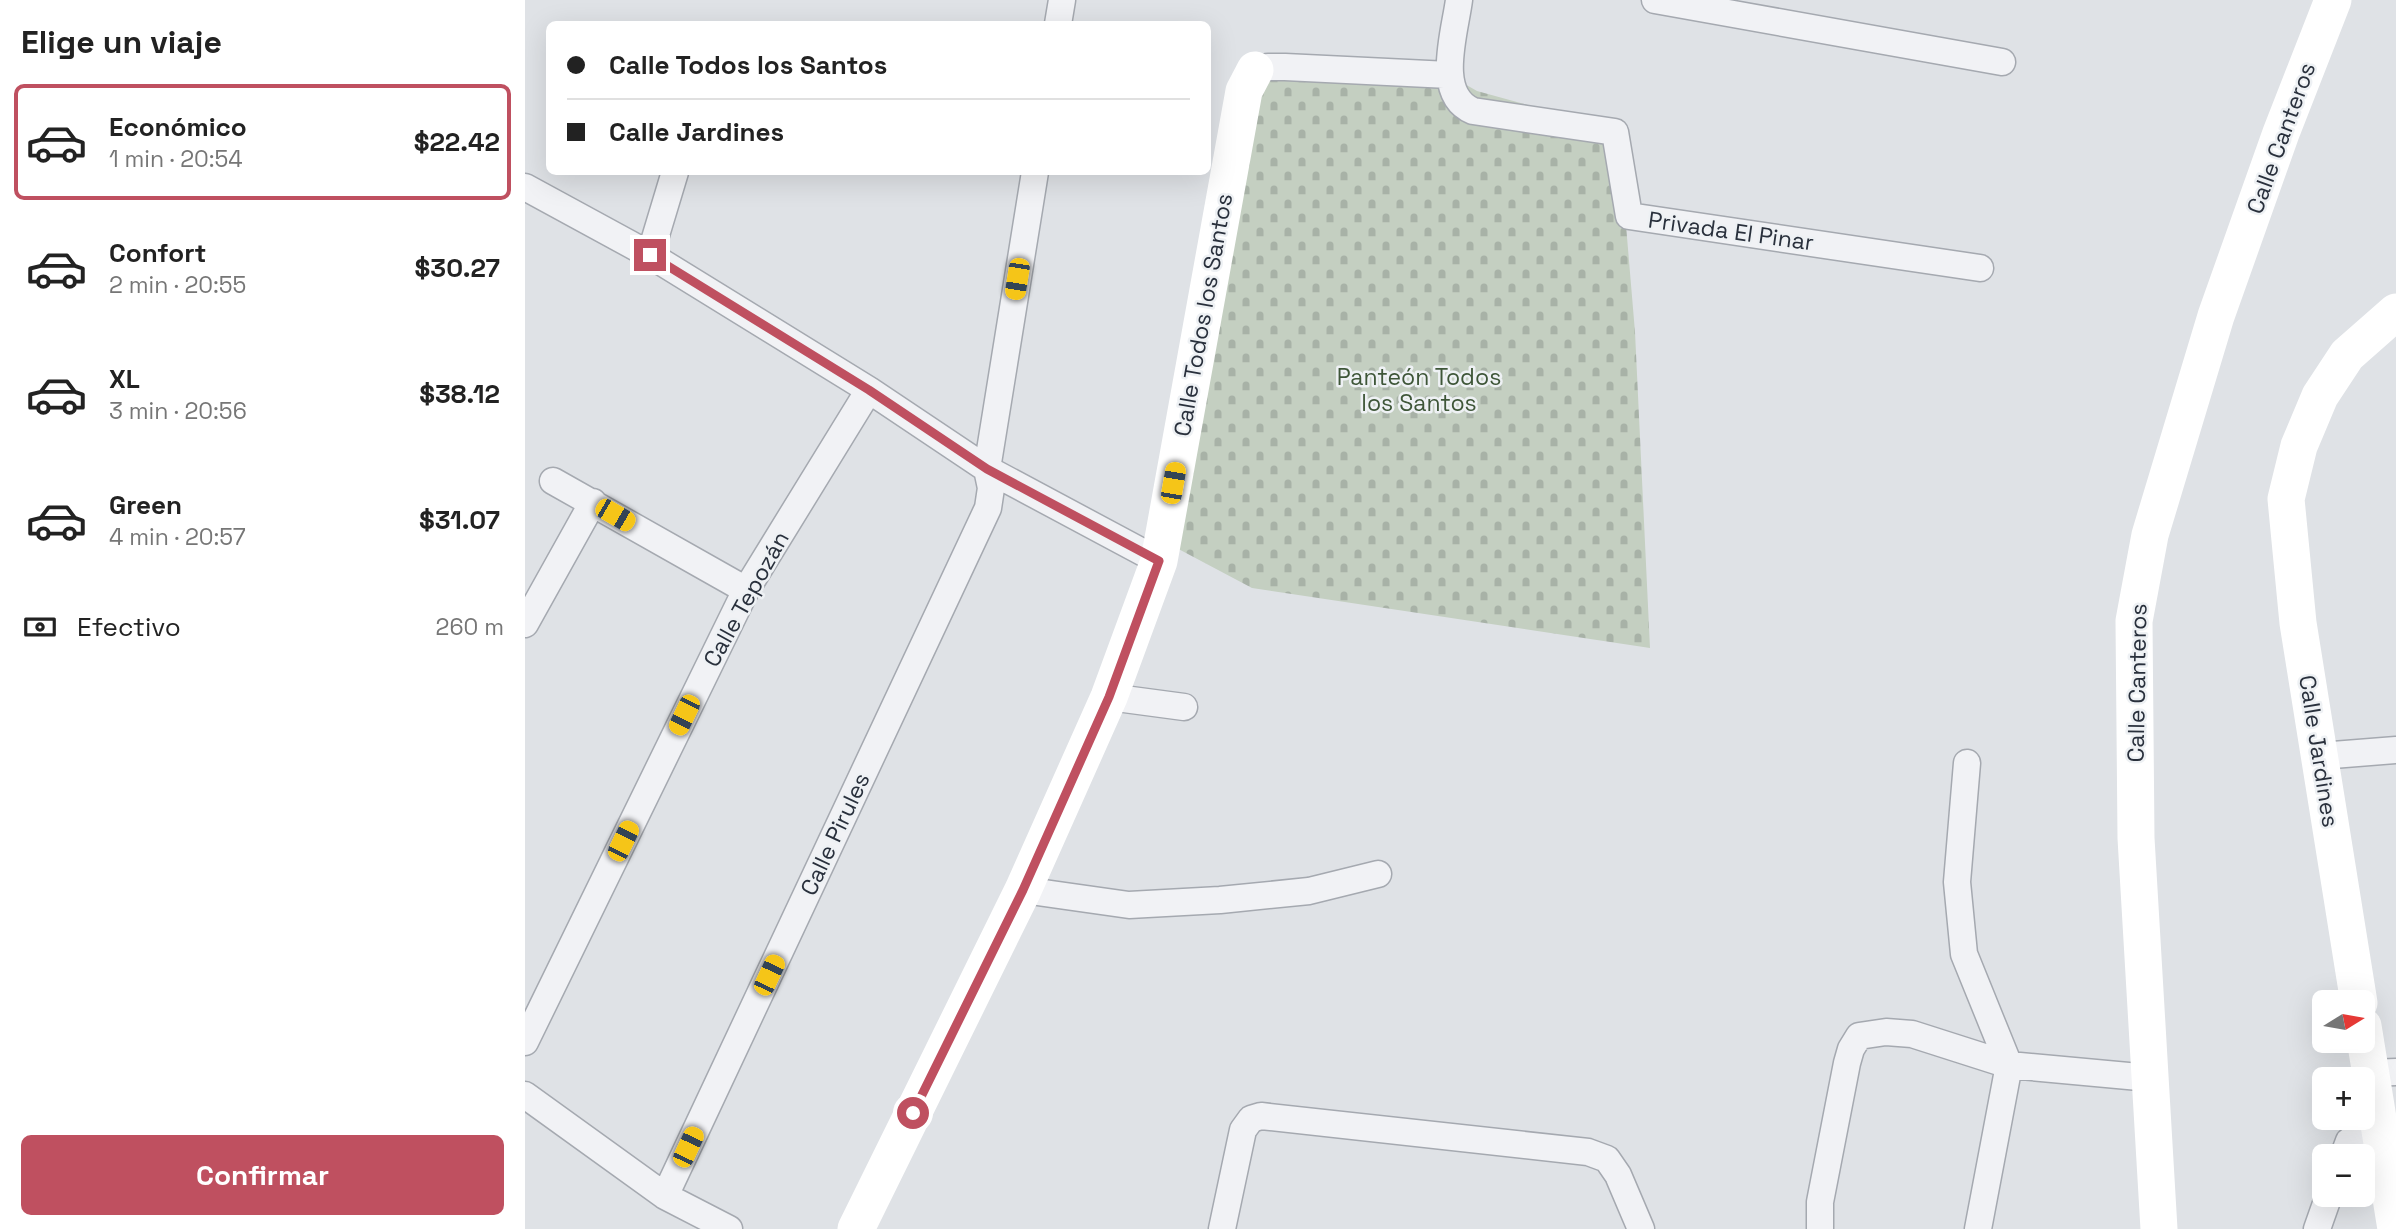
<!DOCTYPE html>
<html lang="es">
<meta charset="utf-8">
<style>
:root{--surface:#fff;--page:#f6f6f6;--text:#222;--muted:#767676;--line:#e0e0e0;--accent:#bf5060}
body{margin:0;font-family:"Space Grotesk",sans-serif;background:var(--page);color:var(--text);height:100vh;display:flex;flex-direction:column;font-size:26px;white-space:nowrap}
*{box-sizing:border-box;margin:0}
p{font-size:23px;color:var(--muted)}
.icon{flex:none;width:38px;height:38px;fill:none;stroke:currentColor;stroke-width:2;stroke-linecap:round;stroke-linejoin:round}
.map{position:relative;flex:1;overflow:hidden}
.side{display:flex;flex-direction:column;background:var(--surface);width:525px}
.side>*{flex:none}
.guide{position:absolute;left:21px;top:21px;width:665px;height:154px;border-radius:10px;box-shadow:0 7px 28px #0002;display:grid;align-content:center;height:154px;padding:0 21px;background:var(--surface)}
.needle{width:46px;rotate:79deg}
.fabs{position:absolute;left:1787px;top:990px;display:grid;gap:14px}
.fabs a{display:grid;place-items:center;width:63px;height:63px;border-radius:10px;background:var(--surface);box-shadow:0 7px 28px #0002;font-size:35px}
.end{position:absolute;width:32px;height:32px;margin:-16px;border:9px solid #bf5060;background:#fff;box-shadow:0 0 0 4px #fff}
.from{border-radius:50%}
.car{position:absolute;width:21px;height:42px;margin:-21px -10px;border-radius:9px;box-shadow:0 0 5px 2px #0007;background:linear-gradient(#f5c518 24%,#345 0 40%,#f5c518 0 76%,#345 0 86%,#f5c518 0)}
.guide b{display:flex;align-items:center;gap:24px;height:66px;font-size:26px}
.guide b+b{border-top:2px solid var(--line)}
.guide i{width:18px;height:18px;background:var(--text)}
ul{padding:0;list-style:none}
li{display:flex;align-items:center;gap:21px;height:116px;margin:0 14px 10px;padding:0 7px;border:4px solid transparent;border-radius:10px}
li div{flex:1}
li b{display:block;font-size:26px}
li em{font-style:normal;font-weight:600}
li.current{border-color:var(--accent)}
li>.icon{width:63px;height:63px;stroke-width:1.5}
h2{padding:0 21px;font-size:32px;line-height:84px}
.pay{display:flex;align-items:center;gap:18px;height:77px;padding:0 21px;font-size:26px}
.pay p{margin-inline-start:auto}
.button{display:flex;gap:14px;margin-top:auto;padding:14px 21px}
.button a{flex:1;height:80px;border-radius:10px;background:var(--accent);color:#fff;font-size:28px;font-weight:600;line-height:80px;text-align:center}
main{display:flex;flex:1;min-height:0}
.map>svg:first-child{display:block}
.cemetery{fill:url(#cemetery-stones)}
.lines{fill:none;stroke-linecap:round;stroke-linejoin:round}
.street-casing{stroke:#a5a9b0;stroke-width:29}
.street{stroke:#f1f2f5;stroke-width:26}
.secondary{stroke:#fff;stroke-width:37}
.route{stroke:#bf5060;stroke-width:9}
.labels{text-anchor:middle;stroke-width:5;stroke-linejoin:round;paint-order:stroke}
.street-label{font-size:23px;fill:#29303c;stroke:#eef1f4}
.park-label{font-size:23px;fill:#3e5638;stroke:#eef1f4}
</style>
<main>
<section class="side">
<h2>Elige un viaje</h2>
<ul>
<li class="current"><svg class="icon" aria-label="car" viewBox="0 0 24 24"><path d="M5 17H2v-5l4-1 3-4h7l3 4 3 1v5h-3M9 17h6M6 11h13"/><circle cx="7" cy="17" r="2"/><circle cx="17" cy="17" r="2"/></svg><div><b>Económico</b><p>1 min · 20:54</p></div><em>$22.42</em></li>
<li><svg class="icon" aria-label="car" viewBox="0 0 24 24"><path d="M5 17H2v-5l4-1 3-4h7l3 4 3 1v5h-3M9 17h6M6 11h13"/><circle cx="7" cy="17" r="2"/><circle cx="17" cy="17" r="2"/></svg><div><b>Confort</b><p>2 min · 20:55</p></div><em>$30.27</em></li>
<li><svg class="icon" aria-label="car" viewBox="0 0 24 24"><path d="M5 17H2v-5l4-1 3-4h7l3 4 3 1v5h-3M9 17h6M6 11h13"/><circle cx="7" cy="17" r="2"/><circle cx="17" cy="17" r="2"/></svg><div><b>XL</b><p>3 min · 20:56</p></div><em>$38.12</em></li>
<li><svg class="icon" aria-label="car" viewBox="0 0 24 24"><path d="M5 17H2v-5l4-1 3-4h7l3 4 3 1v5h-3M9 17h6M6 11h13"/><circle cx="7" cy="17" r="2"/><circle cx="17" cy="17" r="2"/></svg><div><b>Green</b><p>4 min · 20:57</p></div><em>$31.07</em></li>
</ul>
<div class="pay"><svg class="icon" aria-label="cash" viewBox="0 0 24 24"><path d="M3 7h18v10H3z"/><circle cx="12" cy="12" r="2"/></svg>Efectivo<p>260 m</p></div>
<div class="button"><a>Confirmar</a></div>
</section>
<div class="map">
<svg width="1871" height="1229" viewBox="0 0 1871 1229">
<defs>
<pattern id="cemetery-stones" width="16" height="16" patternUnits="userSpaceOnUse" patternTransform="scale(1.75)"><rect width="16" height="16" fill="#c4cfc1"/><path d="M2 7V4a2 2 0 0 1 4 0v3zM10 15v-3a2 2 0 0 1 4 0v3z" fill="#a8b2a7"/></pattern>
</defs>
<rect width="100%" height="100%" fill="#dfe2e6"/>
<path class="cemetery" d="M730 70 924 75 952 91 1093 130 1110 332 1125 648 727 588 644 544Z"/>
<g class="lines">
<defs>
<path id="street" d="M934 0C930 32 909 95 948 111L1090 132 1104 216 1455 268
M1130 0 1477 62
M533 24 537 0
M730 70 743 67H760L924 75
M0 187 125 255 344 390 462 469 634 561
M125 255 150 172
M28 481 221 590
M0 624 68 502
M584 697 659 707
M1795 756 1871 750
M1442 763 1432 882 1439 954 1484 1065 1453 1229
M498 890 604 905 695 900 784 891 853 874
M0 1042 221 590 344 390
M1845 1073 1871 1072
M0 1095 140 1196 204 1229
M1818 1157 1824 1141 1854 1124
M140 1196 463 508 466 488 462 469 510 172
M697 1229 718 1130 726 1119 736 1116 1063 1152 1082 1159 1093 1175 1116 1229
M1295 1229V1202L1322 1063 1326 1049 1334 1036 1361 1032 1387 1034 1484 1065 1625 1078
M1792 1229 1804 1195"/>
</defs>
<use href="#street" class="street-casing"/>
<use href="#street" class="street"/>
<path class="secondary" d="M1834 1003 1773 623 1761 499 1774 446 1795 396 1822 355 1871 312
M1838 1026 1871 1229
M331 1229 498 890 584 697 634 561 719 91 730 70
M1634 1229 1611 838 1609 621 1625 535 1691 316 1756 133 1808 0"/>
</g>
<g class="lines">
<path class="route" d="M125 255 344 390 462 469 634 561 584 697 498 890 388 1113"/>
</g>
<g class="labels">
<g class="street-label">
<text transform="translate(1756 138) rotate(-70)" y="8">Calle Canteros</text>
<text transform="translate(1206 231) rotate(8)" y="8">Privada El Pinar</text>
<text transform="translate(678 315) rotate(-80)" y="8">Calle Todos los Santos</text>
<text transform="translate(221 599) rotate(-61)" y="8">Calle Tepozán</text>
<text transform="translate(1612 683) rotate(-89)" y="8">Calle Canteros</text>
<text transform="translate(1794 751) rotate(81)" y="8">Calle Jardines</text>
<text transform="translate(310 834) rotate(-65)" y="8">Calle Pirules</text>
</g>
<g class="park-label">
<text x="894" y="385">Panteón Todos<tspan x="894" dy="26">los Santos</tspan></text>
</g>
</g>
</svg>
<div class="fabs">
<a><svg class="needle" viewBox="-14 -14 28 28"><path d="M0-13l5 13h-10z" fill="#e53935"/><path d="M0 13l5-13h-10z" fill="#767676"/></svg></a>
<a>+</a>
<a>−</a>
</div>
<i class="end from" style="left:388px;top:1113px"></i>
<i class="end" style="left:125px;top:255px"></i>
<i class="car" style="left:492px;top:279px;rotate:189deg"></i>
<i class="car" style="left:648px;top:483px;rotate:10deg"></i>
<i class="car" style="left:90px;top:515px;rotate:120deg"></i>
<i class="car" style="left:159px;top:715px;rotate:206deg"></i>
<i class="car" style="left:98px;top:841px;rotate:26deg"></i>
<i class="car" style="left:244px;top:975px;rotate:25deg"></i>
<i class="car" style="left:163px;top:1147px;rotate:25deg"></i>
<div class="guide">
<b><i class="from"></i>Calle Todos los Santos</b>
<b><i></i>Calle Jardines</b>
</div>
</div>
</main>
